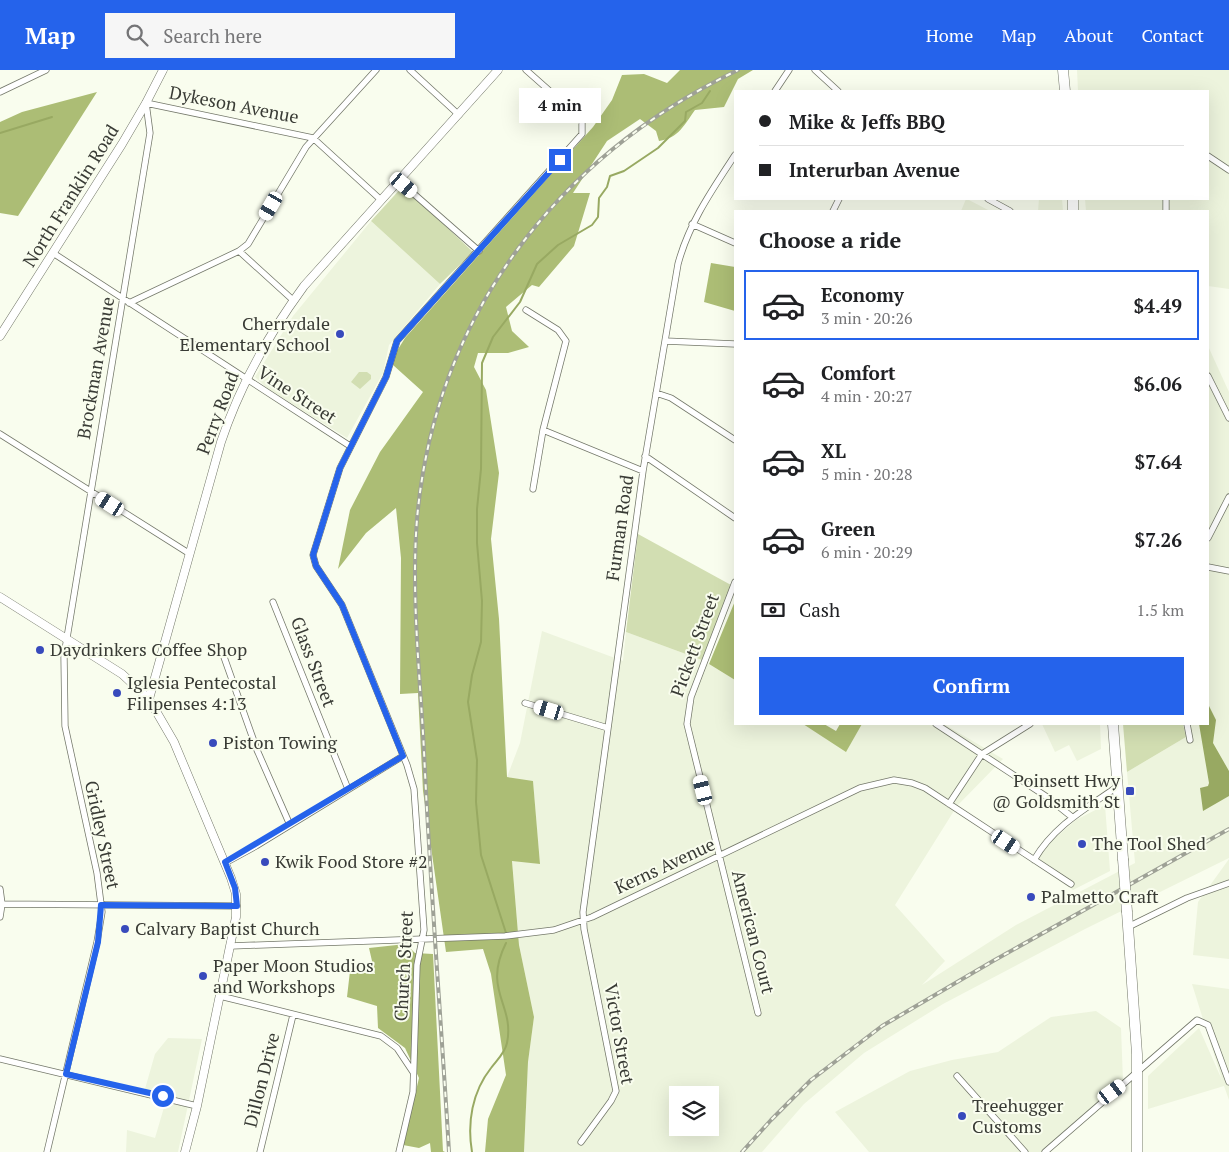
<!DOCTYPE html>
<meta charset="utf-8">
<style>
:root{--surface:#fff;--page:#f6f6f6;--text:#202124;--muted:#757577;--line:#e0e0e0;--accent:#2563eb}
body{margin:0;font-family:"PT Serif",serif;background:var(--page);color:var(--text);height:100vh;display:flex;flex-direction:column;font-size:19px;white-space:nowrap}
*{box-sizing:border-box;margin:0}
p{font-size:16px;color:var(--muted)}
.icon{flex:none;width:28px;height:28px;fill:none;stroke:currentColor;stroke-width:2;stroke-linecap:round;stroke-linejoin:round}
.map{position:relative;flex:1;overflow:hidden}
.drawer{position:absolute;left:734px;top:140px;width:475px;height:515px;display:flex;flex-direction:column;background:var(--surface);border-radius:0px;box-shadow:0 5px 20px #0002}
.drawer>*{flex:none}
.guide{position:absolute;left:734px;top:20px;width:475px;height:110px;border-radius:0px;box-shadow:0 5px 20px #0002;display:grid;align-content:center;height:110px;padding:0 25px;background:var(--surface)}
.controls{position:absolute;left:669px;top:1016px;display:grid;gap:10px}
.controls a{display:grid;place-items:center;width:50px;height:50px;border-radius:0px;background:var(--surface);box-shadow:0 5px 20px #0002;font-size:25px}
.end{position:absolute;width:22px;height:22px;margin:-11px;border:6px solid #2563eb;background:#fff;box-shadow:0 0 0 2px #fff}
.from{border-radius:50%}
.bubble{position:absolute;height:35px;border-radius:0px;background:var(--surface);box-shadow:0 5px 20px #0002;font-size:16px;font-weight:700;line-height:35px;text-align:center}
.car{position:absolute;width:15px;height:30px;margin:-15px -8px;border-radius:6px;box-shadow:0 0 4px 1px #0007;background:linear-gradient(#fff 24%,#345 0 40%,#fff 0 76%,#345 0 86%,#fff 0)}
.guide b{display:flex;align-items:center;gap:18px;height:48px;font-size:19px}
.guide b+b{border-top:1px solid var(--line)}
.guide i{width:12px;height:12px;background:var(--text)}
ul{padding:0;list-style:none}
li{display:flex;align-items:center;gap:15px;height:70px;margin:0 10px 8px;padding:0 15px;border:2px solid transparent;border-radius:0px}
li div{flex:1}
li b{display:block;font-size:19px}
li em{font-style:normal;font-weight:700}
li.current{border-color:var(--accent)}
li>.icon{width:45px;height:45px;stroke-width:1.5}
h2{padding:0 25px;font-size:22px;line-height:60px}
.pay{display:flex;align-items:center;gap:12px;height:55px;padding:0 25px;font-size:19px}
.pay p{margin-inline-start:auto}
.action{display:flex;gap:10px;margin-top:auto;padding:10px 25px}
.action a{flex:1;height:58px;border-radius:0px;background:var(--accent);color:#fff;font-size:20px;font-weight:700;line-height:58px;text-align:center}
header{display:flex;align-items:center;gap:30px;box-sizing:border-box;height:70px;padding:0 25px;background:var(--accent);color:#fff}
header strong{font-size:24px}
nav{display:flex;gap:28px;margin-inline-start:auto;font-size:18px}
.search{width:350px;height:45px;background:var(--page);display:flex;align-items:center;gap:12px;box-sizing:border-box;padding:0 18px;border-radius:0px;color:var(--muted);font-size:19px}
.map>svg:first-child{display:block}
.built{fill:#edf4dd;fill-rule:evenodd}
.green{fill:#d2deb2}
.forest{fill:#acbd75}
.water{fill:#98a962}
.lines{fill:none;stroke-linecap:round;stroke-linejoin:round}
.stream{stroke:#98a962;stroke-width:2}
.minor-casing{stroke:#74786a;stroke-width:7}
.tertiary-casing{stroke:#74786a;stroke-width:9}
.trunk-casing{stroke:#74786a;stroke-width:11}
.minor{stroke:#fff;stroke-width:5.5}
.tertiary{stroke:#fff;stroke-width:8}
.trunk{stroke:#fff;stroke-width:10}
.rail-casing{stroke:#9ea196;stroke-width:4}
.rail{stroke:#f9fdee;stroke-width:2;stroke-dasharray:5.5;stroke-linecap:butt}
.trunk-bridge-casing{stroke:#74786a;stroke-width:11;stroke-linecap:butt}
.trunk-bridge{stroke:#fff;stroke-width:10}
.route{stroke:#2563eb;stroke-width:6}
.poi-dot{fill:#384abc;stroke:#f9fdee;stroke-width:2}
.labels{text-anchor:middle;stroke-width:4;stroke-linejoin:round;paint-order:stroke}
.street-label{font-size:18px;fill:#393b35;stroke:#f9fdee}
.poi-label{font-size:18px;fill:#393b35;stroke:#f9fdee;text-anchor:start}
</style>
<header>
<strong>Map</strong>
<div class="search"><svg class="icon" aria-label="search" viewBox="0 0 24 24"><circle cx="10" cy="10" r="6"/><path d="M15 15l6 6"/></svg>Search here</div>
<nav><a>Home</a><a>Map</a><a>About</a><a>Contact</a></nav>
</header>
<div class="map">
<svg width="1229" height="1082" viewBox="0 0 1229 1082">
<rect width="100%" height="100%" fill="#f9fdee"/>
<path class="built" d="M1077 0H1229V219L1208 216V141H1086L1085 129H1208V21H1078Z
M966 129H967L990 141H961Z
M1039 129H1062L1063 141H1038Z
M371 151 440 214 389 275 383 303 347 368 268 319 255 307 293 246Z
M1208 276 1229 322V788L1085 859 943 934 864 983 804 1034 762 1082H524L528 992 534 947 519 875 512 790 540 794 533 712 507 707 520 673 542 561 623 591 626 562 702 590 735 610V654H803L846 681 862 654H944L1003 689 957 736 895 835 945 891 922 915 1016 855 1135 793 1127 702 1186 667 1184 654H1208ZM678 1025H710V1058H678Z
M1042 654H1100L1101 679 1077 691 1069 675 1055 682Z
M1105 735 1110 801 1073 820 1032 788 1076 750Z
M1229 789V889L1193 885 1198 832Z
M1192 914 1229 919V1030L1224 1016 1148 1039V1006L1199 958 1222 1010Z
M1096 941 1121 958 1123 1011 1047 1082H869L835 1042 910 1001 952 990 998 982 1051 947Z
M168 968 202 969 178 1082H126L127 1060 155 1068 165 1034 143 1026 155 984Z"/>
<path class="green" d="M403 116 473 182 440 214 371 151Z
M359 302H367L371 305V309L360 319 351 312Z
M638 464 731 515 702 590 626 562Z
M1123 654H1183L1186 667 1127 702Z"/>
<path class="forest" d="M680 0H753L738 9 724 37 695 40C684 55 679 68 659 71L656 61 640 49 607 71 573 123H590L574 176 539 217 532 215 506 237 512 261 529 277 508 283H478L474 297 486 320 499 403 491 469 499 549 507 707 533 711 540 794 512 791 519 875 534 947 528 992 524 1082H485L488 1049 506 1005 491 904 483 879 446 882 423 721 418 623 400 624 401 488 396 438 366 463 338 499 350 440 380 382 423 322 393 295 395 284 405 268 593 57 612 30 622 5 644 4 667 13Z
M97 22 18 146 0 143V52L22 42Z
M711 193 735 197V241L704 232Z
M735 531V610L709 594Z
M803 654H824L836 661 840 654H862L846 682Z
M406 874 415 883 433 884 443 1081 445 1082H431L430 1073 419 1078 403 1075 419 1008 405 978 378 958 377 936 347 927 350 901 375 904 369 878Z"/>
<path class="water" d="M1208 634 1216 650 1213 673 1229 701V726L1203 741 1200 718 1208 716 1209 713 1199 654H1208Z"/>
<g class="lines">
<path class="stream" d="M0 63 52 47
M506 863 481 785 476 732 477 690 468 632 472 605 481 572 482 531 477 473V439L481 399 482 293 493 267 520 232 537 194 558 175 592 155 598 147 599 128 607 117 610 106 624 101 658 78 685 51 686 42 702 33 710 21
M472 1082C467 1053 472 1022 491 998 497 990 505 983 507 973 515 934 482 921 506 873"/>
<defs>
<path id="minor" d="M410 0 459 45
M815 0 838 21
M775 21 789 0
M0 22 46 0
M1208 86 1229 100
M398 110 479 181
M988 129 1010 141
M1166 129V141
M833 141 839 129
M692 154 735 173
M239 181 294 231
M53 183 350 376
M129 233 239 181 248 174 306 77 376 0
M526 240 558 260 566 271 543 360 533 419
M665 271 735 274
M1208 306 1229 348
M656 323 671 328 735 370
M543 360 643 401
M0 364 190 484
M645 386 735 448
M1208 468 1229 427
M1208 497 1229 501
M735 512 691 627 687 654 758 943
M273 532 348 719
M224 587 257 680 290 755
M525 633 608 658
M936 654 1047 727 1072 747
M1187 654 1190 670
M949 734 982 684 1030 654
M1034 790C1054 756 1085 739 1117 717
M225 793 256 776 403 686
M0 819 2 834 0 847
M0 834 237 836
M1128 857 1187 828 1229 813
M231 876 505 866 554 860 592 847 860 718 894 710 912 713 925 718 1071 814
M220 926 381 966 397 978 413 1002
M0 989 197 1036
M957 1006 1025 1082
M581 1072 611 1031 616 1021 584 859 583 842 643 401 678 194C689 153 712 120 735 85
M47 1082 97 872 102 842 97 803 65 656 64 586 150 63 146 33 313 68 381 130
M260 1082 293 945
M399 1082 413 1022 417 895 424 860 414 719 407 695 342 535 316 496 313 485 340 398 386 307 397 271 582 64V52L578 46 526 0
M1045 1082 1197 950 1208 955 1229 1012"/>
<path id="tertiary" d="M0 266 122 74 146 33 163 0
M0 527 122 604 149 629 174 672 231 808 236 824V847L197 1036 185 1082
M149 629 221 372C240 315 268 265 304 216L498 0"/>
<path id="trunk" d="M1063 0 1065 21
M1073 129V141
M1113 654 1123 789
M1127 842 1137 984V1082"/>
</defs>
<use href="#minor" class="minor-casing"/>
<use href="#tertiary" class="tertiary-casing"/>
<use href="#trunk" class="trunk-casing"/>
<use href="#minor" class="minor"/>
<use href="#tertiary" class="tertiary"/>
<use href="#trunk" class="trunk"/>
<defs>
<path id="rail" d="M449 1082C441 948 430 814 424 681 420 604 411 526 417 449 435 246 557 87 738 0
M742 1082 771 1050 811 1010 882 956 993 891 1229 759"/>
</defs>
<use href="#rail" class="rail-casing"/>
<use href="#rail" class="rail"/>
<defs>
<path id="trunk-bridge" d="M1123 789 1127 842"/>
</defs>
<use href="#trunk-bridge" class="trunk-bridge-casing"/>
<use href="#trunk-bridge" class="trunk-bridge"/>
</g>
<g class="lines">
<path class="route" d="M163 1026 66 1004 98 872 101 835 237 836 235 818 225 792 403 686 342 535 316 496 313 485 340 398 386 307 397 271 560 90"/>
</g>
<g class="poi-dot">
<circle cx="340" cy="264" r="5"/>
<circle cx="40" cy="580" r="5"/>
<circle cx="117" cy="623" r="5"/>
<circle cx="213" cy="673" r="5"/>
<rect x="1125" y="716" width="10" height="10" rx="2.5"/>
<circle cx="1082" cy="774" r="5"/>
<circle cx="265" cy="792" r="5"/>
<circle cx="1031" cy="827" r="5"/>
<circle cx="125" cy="859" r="5"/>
<circle cx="203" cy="906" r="5"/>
<circle cx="962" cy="1046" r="5"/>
</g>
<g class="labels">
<g class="street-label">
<text transform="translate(234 35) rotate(11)" y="6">Dykeson Avenue</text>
<text transform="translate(71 126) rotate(-58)" y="6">North Franklin Road</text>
<text transform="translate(96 298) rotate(-80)" y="6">Brockman Avenue</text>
<text transform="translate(297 325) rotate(33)" y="6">Vine Street</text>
<text transform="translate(218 343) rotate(-69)" y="6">Perry Road</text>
<text transform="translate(620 458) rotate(-82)" y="6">Furman Road</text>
<text transform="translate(695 575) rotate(-70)" y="6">Pickett Street</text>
<text transform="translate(313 592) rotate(69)" y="6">Glass Street</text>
<text transform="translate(102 765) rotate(78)" y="6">Gridley Street</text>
<text transform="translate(665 796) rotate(-25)" y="6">Kerns Avenue</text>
<text transform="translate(753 862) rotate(76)" y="6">American Court</text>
<text transform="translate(404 896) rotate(-87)" y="6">Church Street</text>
<text transform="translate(619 964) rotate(80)" y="6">Victor Street</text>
<text transform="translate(262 1010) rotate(-76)" y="6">Dillon Drive</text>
</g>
<g class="poi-label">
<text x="330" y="260" text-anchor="end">Cherrydale<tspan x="330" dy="21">Elementary School</tspan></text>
<text x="50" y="586">Daydrinkers Coffee Shop</text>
<text x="127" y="619">Iglesia Pentecostal<tspan x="127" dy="21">Filipenses 4:13</tspan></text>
<text x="223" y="679">Piston Towing</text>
<text x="1120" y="717" text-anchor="end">Poinsett Hwy<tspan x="1120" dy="21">@ Goldsmith St</tspan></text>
<text x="1092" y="780">The Tool Shed</text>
<text x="275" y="798">Kwik Food Store #2</text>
<text x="1041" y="833">Palmetto Craft</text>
<text x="135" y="865">Calvary Baptist Church</text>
<text x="213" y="902">Paper Moon Studios<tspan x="213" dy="21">and Workshops</tspan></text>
<text x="972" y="1042">Treehugger<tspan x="972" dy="21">Customs</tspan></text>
</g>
</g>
</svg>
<div class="controls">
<a><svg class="icon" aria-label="layers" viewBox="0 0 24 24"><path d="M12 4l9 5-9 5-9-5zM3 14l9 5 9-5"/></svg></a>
</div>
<i class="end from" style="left:163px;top:1026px"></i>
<i class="end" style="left:560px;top:90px"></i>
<div class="bubble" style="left:519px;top:18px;width:82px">4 min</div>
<i class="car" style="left:404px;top:115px;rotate:130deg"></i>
<i class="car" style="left:271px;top:136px;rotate:210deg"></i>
<i class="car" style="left:110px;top:434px;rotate:302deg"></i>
<i class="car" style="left:549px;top:640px;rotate:287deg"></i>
<i class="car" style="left:703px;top:720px;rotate:346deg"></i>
<i class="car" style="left:1006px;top:772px;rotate:124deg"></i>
<i class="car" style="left:1112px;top:1022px;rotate:54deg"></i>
<div class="guide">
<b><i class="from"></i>Mike &amp; Jeffs BBQ</b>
<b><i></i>Interurban Avenue</b>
</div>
<section class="drawer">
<h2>Choose a ride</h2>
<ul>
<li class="current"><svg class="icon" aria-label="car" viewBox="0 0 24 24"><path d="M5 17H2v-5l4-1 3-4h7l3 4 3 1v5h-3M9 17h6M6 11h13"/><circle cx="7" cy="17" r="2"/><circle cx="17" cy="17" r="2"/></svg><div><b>Economy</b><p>3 min · 20:26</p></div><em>$4.49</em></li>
<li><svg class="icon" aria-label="car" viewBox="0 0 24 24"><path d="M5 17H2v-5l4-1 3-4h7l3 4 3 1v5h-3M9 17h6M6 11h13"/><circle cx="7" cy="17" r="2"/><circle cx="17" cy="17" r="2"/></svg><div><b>Comfort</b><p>4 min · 20:27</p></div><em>$6.06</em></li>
<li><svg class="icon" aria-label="car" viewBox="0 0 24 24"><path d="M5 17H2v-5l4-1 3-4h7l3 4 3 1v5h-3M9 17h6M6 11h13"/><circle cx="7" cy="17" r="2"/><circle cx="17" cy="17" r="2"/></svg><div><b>XL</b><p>5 min · 20:28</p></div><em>$7.64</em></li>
<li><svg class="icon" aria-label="car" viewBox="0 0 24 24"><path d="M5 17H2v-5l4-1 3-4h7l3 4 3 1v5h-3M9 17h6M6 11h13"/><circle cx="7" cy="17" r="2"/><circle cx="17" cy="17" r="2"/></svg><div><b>Green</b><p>6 min · 20:29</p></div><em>$7.26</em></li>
</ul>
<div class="pay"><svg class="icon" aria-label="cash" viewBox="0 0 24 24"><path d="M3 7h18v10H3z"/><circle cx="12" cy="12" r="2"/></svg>Cash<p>1.5 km</p></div>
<div class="action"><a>Confirm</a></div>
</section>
</div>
